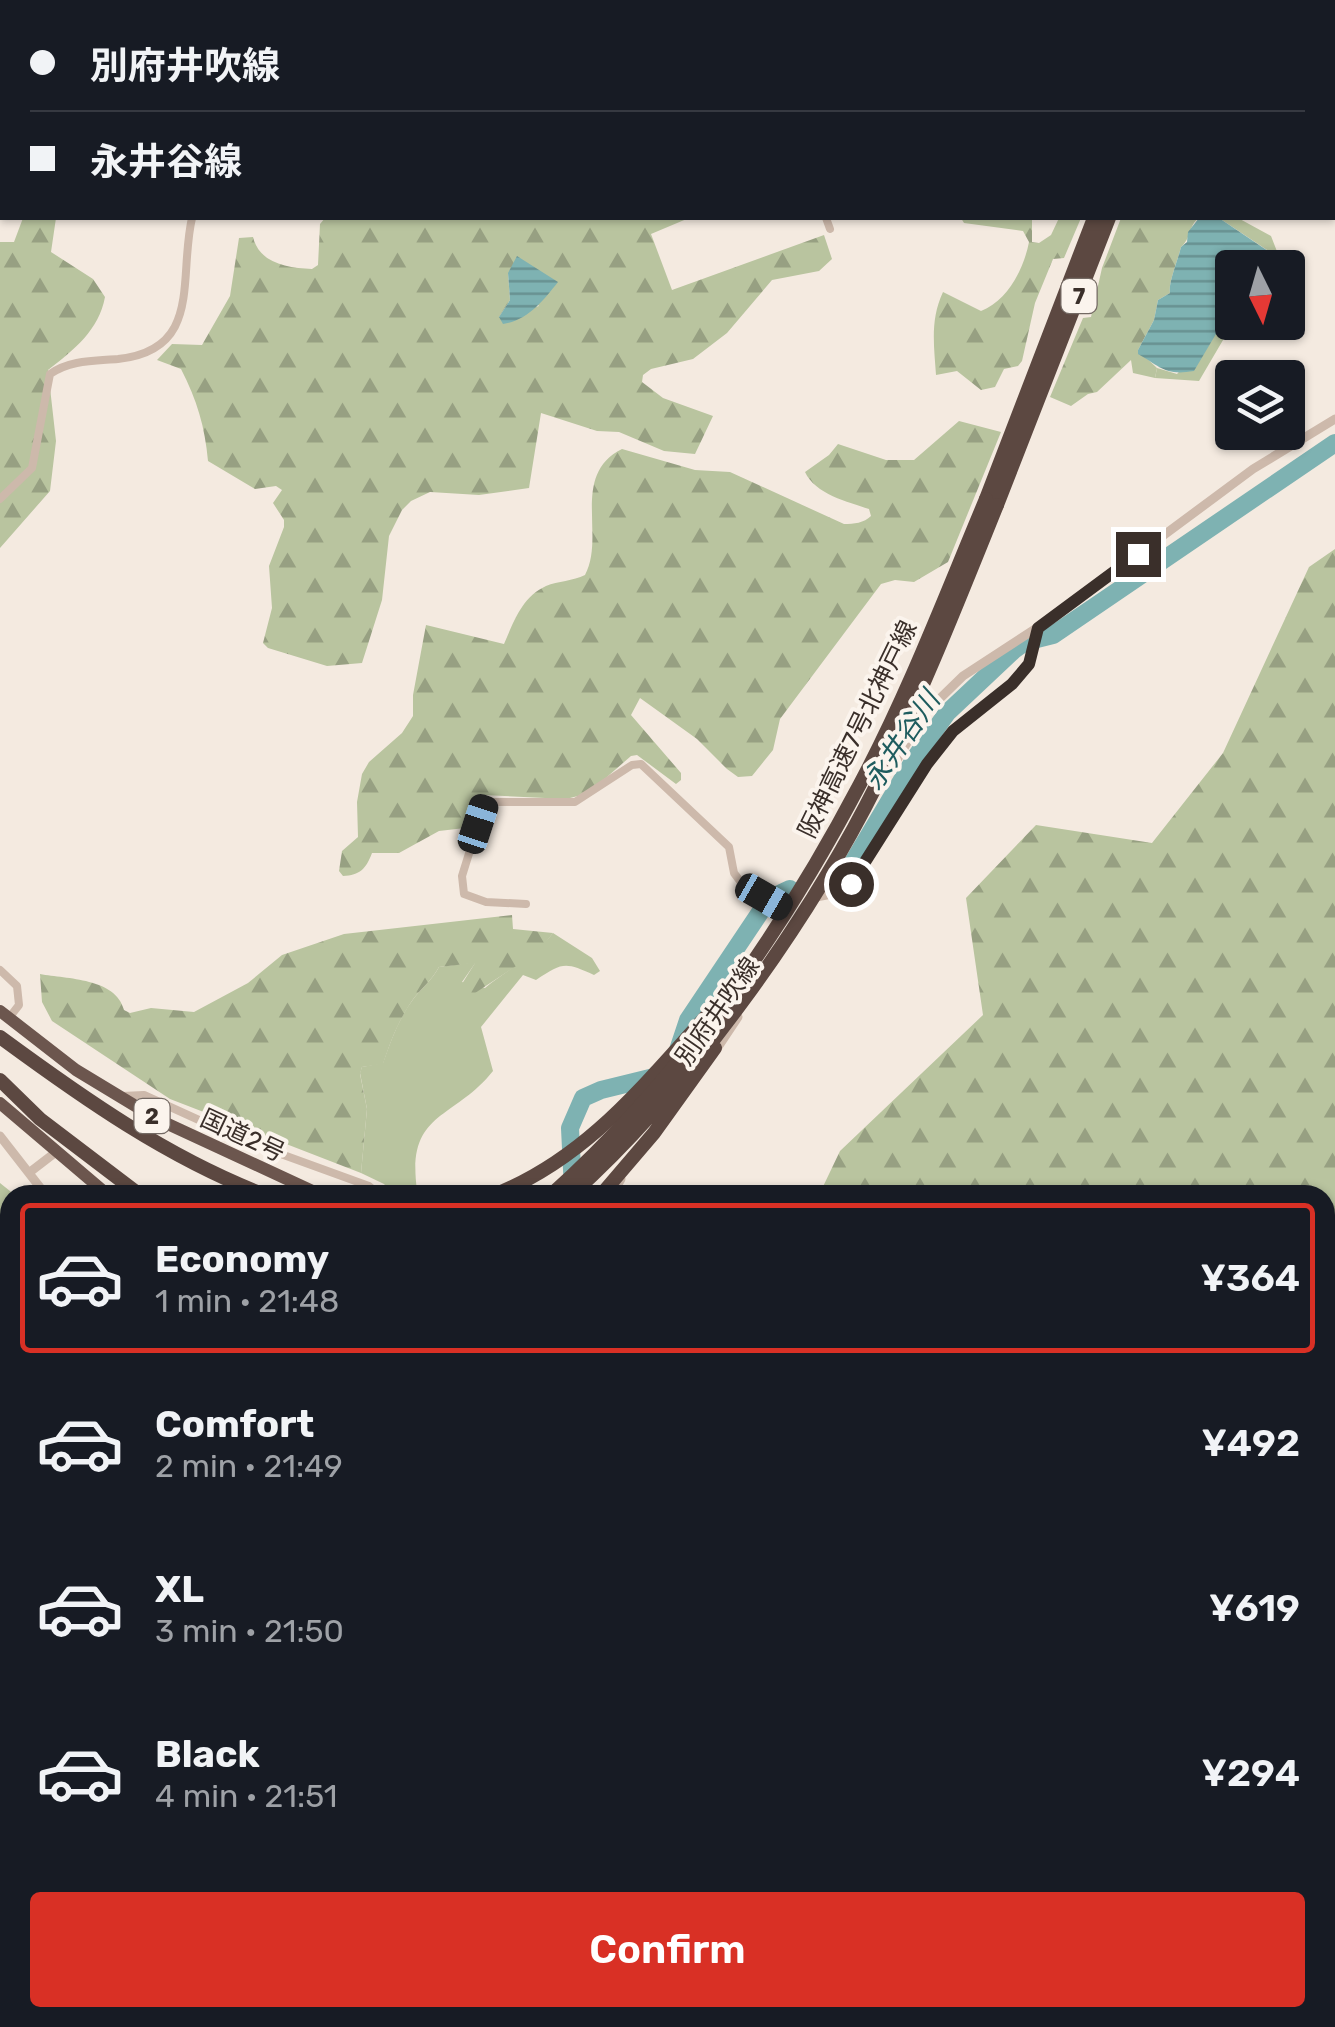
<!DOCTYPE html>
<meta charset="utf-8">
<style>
:root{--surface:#171b24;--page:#20242c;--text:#f1f3f6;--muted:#9ea1a6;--line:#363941;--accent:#d93025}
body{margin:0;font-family:Rubik,"Noto Sans JP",sans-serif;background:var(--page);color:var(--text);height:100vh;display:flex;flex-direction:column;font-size:38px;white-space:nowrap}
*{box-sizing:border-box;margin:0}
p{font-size:32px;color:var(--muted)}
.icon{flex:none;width:55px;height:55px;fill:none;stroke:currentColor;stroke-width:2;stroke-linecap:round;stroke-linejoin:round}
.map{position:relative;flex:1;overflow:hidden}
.details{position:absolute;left:0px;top:1185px;width:1335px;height:842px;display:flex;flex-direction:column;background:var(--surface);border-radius:30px 30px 0 0;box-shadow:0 2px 8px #0004}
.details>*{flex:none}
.banner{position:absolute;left:0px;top:0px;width:1335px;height:220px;box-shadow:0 2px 8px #0004;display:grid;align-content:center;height:220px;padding:0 30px;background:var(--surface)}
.needle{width:65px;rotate:175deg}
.fabs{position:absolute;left:1215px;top:250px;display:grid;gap:20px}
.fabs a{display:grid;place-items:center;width:90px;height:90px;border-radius:10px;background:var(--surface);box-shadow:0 2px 8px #0004;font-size:50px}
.end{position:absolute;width:45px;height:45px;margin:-22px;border:12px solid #3a2f2a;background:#fff;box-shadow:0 0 0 5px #fff}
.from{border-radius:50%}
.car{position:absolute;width:30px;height:60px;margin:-30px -15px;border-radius:12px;box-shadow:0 0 8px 2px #0007;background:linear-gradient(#222 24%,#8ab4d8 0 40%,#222 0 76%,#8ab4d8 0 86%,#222 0)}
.banner b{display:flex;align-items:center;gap:35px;height:95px;font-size:38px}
.banner b+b{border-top:2px solid var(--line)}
.banner i{width:25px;height:25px;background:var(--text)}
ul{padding:18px 0 0;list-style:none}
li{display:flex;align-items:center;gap:30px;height:150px;margin:0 20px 15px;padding:0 10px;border:5px solid transparent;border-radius:10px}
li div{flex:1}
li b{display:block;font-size:38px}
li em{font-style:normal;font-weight:600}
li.current{border-color:var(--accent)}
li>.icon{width:90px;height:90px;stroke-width:1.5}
.cta{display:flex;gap:20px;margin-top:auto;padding:20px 30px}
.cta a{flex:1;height:115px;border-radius:10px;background:var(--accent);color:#fff;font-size:40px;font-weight:600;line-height:115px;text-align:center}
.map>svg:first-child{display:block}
.green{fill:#b9c49f}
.forest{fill:url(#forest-firs);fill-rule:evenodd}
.water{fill:url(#water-rules)}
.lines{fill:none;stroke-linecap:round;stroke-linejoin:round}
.river{stroke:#7eb2b2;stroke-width:18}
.minor{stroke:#cdb9ab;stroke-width:8}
.tertiary{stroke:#cdb9ab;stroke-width:9}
.trunk{stroke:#6c564e;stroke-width:12}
.motorway{stroke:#5c4841;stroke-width:14}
.motorway-bridge{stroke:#5c4841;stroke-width:14}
.route{stroke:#3a2f2a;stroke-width:12}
.labels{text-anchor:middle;stroke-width:8;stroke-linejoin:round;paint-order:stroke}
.shield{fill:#fbf4ed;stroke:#746a64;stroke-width:2.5}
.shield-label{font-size:22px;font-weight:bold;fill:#3a2f2a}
.street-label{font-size:25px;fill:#3a2f2a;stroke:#fbf4ed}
.water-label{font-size:28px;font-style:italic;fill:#1e5c5e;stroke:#fbf4ed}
</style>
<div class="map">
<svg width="1335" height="2027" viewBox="0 0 1335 2027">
<defs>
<pattern id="forest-firs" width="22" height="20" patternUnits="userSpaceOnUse" patternTransform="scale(2.5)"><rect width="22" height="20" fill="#b9c49f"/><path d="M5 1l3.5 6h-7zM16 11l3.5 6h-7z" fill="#97a082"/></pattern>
<pattern id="water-rules" width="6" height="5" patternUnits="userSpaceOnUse" patternTransform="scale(2.5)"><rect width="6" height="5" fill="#7eb2b2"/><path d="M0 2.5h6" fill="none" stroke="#689191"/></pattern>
</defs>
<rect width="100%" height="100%" fill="#f4eae0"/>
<path class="green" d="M1219 218H1238L1271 236 1278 254 1271 267H1260L1267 250Z
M1232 307 1233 323 1199 381 1155 378 1157 368 1177 374 1216 332Z
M553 933 592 958 600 971 594 975C565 962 563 962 536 980L523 975 481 1027 493 1071C453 1121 406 1111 417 1190L408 1195H394L384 1184 361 1173 367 1109 360 1073 362 1067 383 1063C391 1040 399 1018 414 998 423 987 432 980 439 967L476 962 462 982 485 988C508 969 535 956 553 933Z"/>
<path class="forest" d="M23 218H56L51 252 93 279 105 297C99 330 74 350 48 370L56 441 50 491 0 548V242H14Z
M325 218H689L651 234 672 290 824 235 832 259 819 271 772 280 727 333 693 359 651 369 643 375 642 382 663 398 713 416 695 454 664 451 619 432 597 431 541 413 529 488 479 495 430 492 411 501 402 510 389 536 382 600 362 663 327 666 268 648 263 643 272 608 269 566 284 527V520L273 503 282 490 276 486 255 489 208 461C205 427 197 400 181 369L157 360 172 344 202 345 230 296 239 238 253 237C259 263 287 268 312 269L318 265 320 224ZM508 273 539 306 499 317 510 300Z
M961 218H1032V242L1039 243 1051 235 1059 218H1081L1064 258 1053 259 1035 303 1022 361 1018 366 1004 369 995 387 981 390 957 371 936 375C934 345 930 320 943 292L981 311C1008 301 1024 268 1029 242L1023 231 964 223Z
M1121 218H1199C1189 224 1191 239 1181 247 1178 260 1168 283 1170 293L1158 300 1154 320 1138 350 1157 368 1155 378 1133 373 1131 360 1097 392 1088 394 1071 406 1050 397 1083 318 1091 317 1102 268Z
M959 421 1001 432 948 562 914 582 895 580 881 584 780 719 773 750 752 776 738 777 727 769 697 739 640 698 631 715 681 773V780L676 784 637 755 631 756 600 783 578 796 566 799 483 795 465 828 439 831 399 853H372C366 869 360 875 343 876L339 871 342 851 358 837 357 802 362 774 369 762 402 733 413 716V695L426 625 504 644C514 621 522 597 546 586 558 581 573 581 585 575 606 536 570 475 622 449L695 470 730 472 844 524C854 524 864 523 871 516L869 509C848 502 815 494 805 472L829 455 838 444 886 460H914Z
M1335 549V1600L1325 1612V1195H819L840 1151 983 1015 966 898 1036 825 1152 843 1223 753 1309 567Z
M512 915 513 929 553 933 539 951 466 999 460 1000 455 995 475 963 439 967C432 980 423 987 414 998 399 1019 391 1040 383 1064L362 1067 360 1074 367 1109 361 1173 170 1099 52 1021 42 1002 40 974C67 979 116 978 124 1010L130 1013 151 1008 194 1012 248 983 282 955 344 934Z
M0 1183 15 1195H10V1580L0 1595Z
M1335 1712V2027H1060L1053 2018H1325V1724Z"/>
<path class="water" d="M1199 218H1219L1268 251 1260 267 1232 268V307L1194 371C1165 376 1161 367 1138 354V350L1154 320 1158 300 1170 293C1168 283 1178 260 1181 247L1187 242 1188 232Z
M517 256 558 282C544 300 527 321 503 324L499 317 510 300 508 273Z"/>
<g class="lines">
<path class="river" d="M830 885 840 884 915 758 947 713 1014 650 1025 642 1053 635 1335 443
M678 1050 688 1020 769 899 790 889
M573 1190 570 1128 583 1098 601 1090 654 1077 658 1073
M211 2018 217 2027
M16 2027 20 2018"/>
<path class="minor" d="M117 0 118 2
M252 0V2
M404 0H416
M224 2 238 0
M505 2V0
M558 2 584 0
M726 2V0
M757 2V0
M0 42H2
M0 91 2 90
M0 142H2
M826 218 830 229
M0 499 32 468 50 374C70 360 93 361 118 359 203 350 178 278 192 218
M526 904 486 902 464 894 462 876 485 802H575L632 765 641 764 729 847 734 873 746 889 788 910
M0 970 17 986 19 1005 9 1018
M122 1096 144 1095 245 1141 369 1186 380 1195
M0 1821 10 1828
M0 1966 10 1973
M474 2018 484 2027
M670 2018 674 2027
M994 2018 1002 2027
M5 2027 10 2016
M95 2027 97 2018
M461 2027 470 2018
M538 2027 546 2018
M611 2027 621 2018
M720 2027V2018
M770 2027V2018
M821 2027 830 2018
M919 2027 936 2018"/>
<path class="tertiary" d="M606 2V0
M884 2 888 0
M891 770 924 714 963 676 1052 618 1253 469 1335 419
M816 897 842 892 851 885 927 765 953 731 1012 684 1029 664 1038 628
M716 1050 738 1017
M0 1136 46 1195
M30 1172 56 1152
M612 1195 621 1179
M395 2027 403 2018
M412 2027 420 2018"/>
<path class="trunk" d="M0 1011 76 1070 157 1119 321 1195
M0 1103 108 1195"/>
<path class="motorway" d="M1276 0 1284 2
M1324 0 1332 2
M1219 2 1223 0
M1332 17 1335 18
M1332 61H1335
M986 499 1094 218
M997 505 1109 218
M0 1037C83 1098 168 1158 265 1195
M0 1080 40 1119 140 1195
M494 1195C589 1157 645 1083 712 1010
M0 1511 10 1507
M0 1523 10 1519
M0 1539 10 1535
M0 1550 10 1546"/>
<path class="motorway-bridge" d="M551 1195C679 1080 780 936 860 784 909 692 946 594 986 499
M571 1195C688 1090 807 924 877 784 922 693 959 599 997 505
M601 1195 654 1133 715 1048"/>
</g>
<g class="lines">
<path class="route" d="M851 884 927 764 953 731 1012 684 1029 664 1038 628 1138 554"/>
</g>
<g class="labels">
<g class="shield">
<rect x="1061.5" y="279" width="35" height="34" rx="8"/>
<rect x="134.5" y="1099" width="35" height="34" rx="8"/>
</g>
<g class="shield-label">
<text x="1079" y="304">7</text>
<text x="152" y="1124">2</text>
</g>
<g class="street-label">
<text transform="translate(857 729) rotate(-64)" y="9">阪神高速7号北神戸線</text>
<text transform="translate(717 1011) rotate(-55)" y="9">別府井吹線</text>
<text transform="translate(243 1135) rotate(25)" y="9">国道2号</text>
</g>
<g class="water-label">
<text transform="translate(901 740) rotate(-56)" y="10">永井谷川</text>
</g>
</g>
</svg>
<div class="fabs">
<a><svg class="needle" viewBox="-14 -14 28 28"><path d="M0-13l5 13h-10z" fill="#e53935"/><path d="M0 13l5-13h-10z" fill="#9ea1a6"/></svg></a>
<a><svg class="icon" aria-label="layers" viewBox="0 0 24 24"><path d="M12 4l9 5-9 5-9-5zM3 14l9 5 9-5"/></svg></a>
</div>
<i class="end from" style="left:851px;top:884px"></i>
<i class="end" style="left:1138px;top:554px"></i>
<i class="car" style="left:478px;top:824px;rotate:18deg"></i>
<i class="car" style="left:764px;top:897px;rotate:120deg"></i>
<div class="banner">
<b><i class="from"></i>別府井吹線</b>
<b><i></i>永井谷線</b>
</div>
<section class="details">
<ul>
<li class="current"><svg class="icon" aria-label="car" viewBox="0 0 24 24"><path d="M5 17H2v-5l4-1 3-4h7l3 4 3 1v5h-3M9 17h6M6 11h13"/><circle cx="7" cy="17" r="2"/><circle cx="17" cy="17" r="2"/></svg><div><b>Economy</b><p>1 min · 21:48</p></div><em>¥364</em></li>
<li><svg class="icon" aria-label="car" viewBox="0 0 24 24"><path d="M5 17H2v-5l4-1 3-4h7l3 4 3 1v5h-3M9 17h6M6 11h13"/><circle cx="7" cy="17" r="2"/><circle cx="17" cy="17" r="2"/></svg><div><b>Comfort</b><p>2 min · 21:49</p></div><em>¥492</em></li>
<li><svg class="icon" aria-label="car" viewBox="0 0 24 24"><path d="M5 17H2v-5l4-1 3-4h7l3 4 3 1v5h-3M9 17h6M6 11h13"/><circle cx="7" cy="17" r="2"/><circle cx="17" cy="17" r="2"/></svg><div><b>XL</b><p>3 min · 21:50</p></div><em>¥619</em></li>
<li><svg class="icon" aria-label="car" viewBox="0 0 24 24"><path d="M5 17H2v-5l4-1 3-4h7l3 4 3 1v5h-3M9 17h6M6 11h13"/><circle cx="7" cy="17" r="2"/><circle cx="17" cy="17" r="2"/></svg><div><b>Black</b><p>4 min · 21:51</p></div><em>¥294</em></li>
</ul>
<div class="cta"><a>Confirm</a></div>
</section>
</div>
